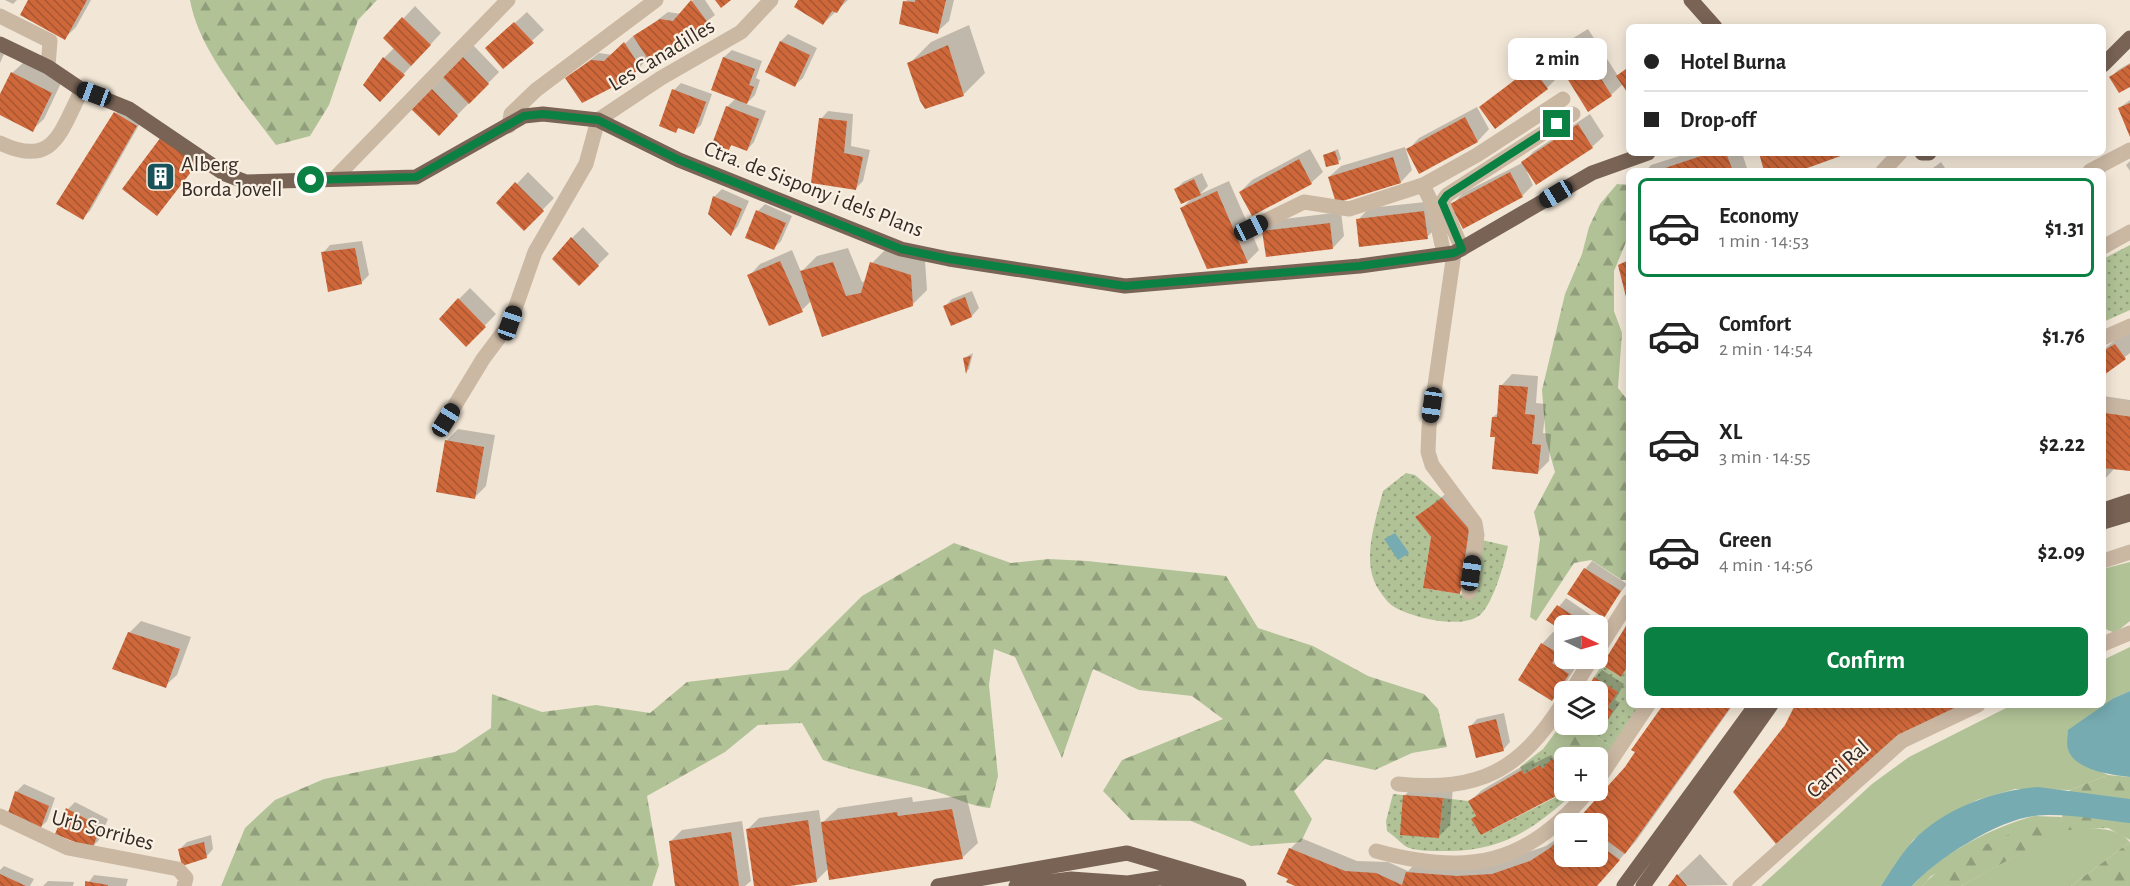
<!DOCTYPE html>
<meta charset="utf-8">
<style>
:root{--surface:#fff;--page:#f6f6f6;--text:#222;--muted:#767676;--line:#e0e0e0;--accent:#0b8043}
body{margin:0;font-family:"Alegreya Sans",sans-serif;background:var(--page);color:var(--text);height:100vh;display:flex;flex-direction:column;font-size:22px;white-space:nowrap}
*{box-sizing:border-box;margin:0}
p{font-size:20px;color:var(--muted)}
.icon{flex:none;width:33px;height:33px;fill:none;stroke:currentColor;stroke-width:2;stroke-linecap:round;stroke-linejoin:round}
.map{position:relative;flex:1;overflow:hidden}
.drawer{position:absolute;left:1626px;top:168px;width:480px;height:540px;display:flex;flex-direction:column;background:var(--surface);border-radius:9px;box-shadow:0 3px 15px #0003}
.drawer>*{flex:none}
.banner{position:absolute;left:1626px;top:24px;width:480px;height:132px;border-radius:9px;box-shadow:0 3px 15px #0003;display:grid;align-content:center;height:132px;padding:0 18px;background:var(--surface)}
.needle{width:39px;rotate:95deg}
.fabs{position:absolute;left:1554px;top:615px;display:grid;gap:12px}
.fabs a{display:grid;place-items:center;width:54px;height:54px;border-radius:9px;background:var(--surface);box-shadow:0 3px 15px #0003;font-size:30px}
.end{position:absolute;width:27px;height:27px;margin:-14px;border:8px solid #0b8043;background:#fff;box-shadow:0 0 0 3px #fff}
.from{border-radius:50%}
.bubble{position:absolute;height:42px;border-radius:9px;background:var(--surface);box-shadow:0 3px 15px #0003;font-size:20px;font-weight:700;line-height:42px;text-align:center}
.car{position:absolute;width:18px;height:36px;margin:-18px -9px;border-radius:8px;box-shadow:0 0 4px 2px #0007;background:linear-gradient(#222 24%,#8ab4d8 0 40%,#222 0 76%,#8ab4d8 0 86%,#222 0)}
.banner b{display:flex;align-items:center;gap:21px;height:57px;font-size:22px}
.banner b+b{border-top:2px solid var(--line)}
.banner i{width:15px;height:15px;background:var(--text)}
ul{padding:10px 0 0;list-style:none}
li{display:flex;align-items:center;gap:18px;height:99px;margin:0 12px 9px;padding:0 6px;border:3px solid transparent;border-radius:9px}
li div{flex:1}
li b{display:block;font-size:22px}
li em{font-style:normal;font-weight:700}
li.on{border-color:var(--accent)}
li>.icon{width:54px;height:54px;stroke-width:1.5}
.button{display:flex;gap:12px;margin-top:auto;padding:12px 18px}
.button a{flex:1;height:69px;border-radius:9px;background:var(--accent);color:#fff;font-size:24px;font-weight:700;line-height:69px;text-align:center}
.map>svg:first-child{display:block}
.grass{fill:#b1c297}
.forest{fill:url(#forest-firs)}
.garden{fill:url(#garden-dots)}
.water{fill:#75abb1}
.shadow{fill:#0003}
.building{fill:url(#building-back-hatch)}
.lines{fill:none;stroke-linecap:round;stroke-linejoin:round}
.minor{stroke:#cbb8a3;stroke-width:15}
.major{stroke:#786355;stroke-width:15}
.route{stroke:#0b8043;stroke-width:8}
.labels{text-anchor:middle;stroke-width:4.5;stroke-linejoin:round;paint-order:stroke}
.street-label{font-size:22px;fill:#352b25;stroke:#faf1e4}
.poi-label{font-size:22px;fill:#352b25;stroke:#faf1e4;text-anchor:start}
</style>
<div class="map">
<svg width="2130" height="886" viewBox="0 0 2130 886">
<defs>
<pattern id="forest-firs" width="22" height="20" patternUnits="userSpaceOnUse" patternTransform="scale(1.5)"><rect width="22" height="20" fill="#b1c297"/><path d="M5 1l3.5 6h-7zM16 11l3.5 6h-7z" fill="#919e7b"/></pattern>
<pattern id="garden-dots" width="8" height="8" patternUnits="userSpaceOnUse" patternTransform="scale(1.5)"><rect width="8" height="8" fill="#b1c297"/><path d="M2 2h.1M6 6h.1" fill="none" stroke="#919e7b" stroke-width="1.8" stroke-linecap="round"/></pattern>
<pattern id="building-back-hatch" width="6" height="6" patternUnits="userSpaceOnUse" patternTransform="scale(1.5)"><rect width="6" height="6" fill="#ce673a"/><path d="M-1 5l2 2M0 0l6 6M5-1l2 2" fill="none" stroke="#a85531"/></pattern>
</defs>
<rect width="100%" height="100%" fill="#f2e7d7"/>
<path class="grass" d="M2130 562V621L2115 633 2103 628V569Z
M2130 647V691L2114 698 2098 770 2108 775 2070 790 2015 789 1977 800 1949 815 1913 840 1881 886H1761L1872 784 1909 757 2012 705H2103V660Z
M1564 721V724L1578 725 1613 747 1598 768V758H1564V769L1543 749Z
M2034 816 2062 817 2056 827C2080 832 2112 821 2130 842L2071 886H1961L2044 840 2037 824 1931 876 1922 886H1912C1941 853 1993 827 2034 816Z"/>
<path class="forest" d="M190 0H377L358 20 329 105 310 136 276 145C246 105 198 49 190 0Z
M1617 184 1629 185V235L1614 271V311L1622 333 1618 388 1629 402V580H1622L1591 560 1574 563 1536 621 1530 617 1540 539 1534 512 1555 472 1546 440 1542 390 1565 294 1582 254 1589 227 1600 204Z
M954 543 1011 563 1049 559 1087 561 1226 576 1258 628 1313 646 1368 676 1424 694 1438 709 1447 747 1412 753 1375 770 1325 759 1294 791 1312 819 1301 842 1251 846 1191 821 1131 820 1103 791 1122 760 1223 719 1192 696 1139 690 1093 669 1062 758 1015 657 994 649 989 685 998 776 990 808C969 806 951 796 932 790 896 780 859 773 823 760L802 723 758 725 725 752 647 796 659 865 652 886H221L245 828 275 800 324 779 455 752 491 728 492 694 542 712 596 705 650 713 687 682 788 670 862 596Z
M1571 724 1597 737 1607 749 1605 758 1598 766V758H1564V766L1558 755 1549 749 1566 725Z
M2108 775 2130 777V840L2108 828 2067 830 2055 827 2062 817 2070 790Z
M2037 823 2045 840 1961 886H1922C1944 860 2004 836 2037 823Z
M2130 842V886H2071Z"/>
<path class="garden" d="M2130 245V310L2103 322V259Z
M1406 473 1415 475 1442 498 1415 517 1431 537 1423 588 1472 596 1482 540 1508 546C1504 564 1494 601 1481 614 1464 631 1406 617 1390 604 1386 600 1379 591 1376 585 1362 558 1376 519 1383 491Z
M1629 664V705H1640L1613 747 1578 725H1587L1600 732 1613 711 1608 707 1618 692 1594 677 1602 665 1621 677Z
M1543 749 1564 769V773L1552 760 1542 769 1539 765 1524 774 1520 767Z
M1564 776V790L1576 791C1533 830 1502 852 1442 851 1432 851 1413 851 1405 846 1399 841 1394 836 1387 831L1386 821 1393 794 1403 795 1439 837 1443 798 1468 801 1476 816 1472 819 1481 835 1560 795 1555 785Z"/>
<path class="water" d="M1395 533 1409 553 1398 560 1384 539Z
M2130 691V777C2111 775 2074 770 2068 749 2066 744 2068 735 2068 730L2114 698Z
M2038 787 2130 799V823C2101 820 2063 812 2034 816 1998 820 1936 859 1912 886H1881C1891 871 1901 854 1913 841 1943 809 1995 790 2038 787Z"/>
<path class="shadow" d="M5 0H17L13 4Z
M29 0H91L76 27 65 38Z
M693 0H705L715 15 693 32 686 42 649 57 640 67 567 78 599 53 613 55 633 36 634 38 668 12 681 14Z
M800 0H848L823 24Z
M906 0H954L949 21 937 32Z
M415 6 441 33 391 88 384 58 395 47 385 38Z
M527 12 544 30 503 67 487 48Z
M969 25 985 73 963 95 909 64 931 42Z
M1588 29 1618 76 1629 66V93L1623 84 1611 95 1554 55 1565 43Z
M788 34 817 48 803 78 795 85 767 72 781 41Z
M473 45 499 72 439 134 413 109Z
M732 50 762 61 756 78 760 80 755 95 746 104 766 111 754 142 747 150 733 144 729 148 727 107 736 98 713 89 724 57Z
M0 52 4 54 0 63Z
M1544 57 1558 77 1547 88 1481 107Z
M24 62 62 81 44 119 32 130 0 114V98L12 73Z
M2130 63V85L2111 77 2118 70Z
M681 83 712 94 701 125 693 132 679 127 675 131 674 90Z
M2130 100V132L2119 108Z
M123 106 143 118 90 211 82 218 116 113Z
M1477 107 1489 129 1478 141 1420 172 1408 150 1419 138Z
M828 111 853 114 851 146 870 150 863 181 856 188 821 119Z
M1590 114 1604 136 1592 147 1527 172 1533 185 1522 196 1452 205 1463 193 1522 163 1534 151Z
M1405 147 1412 170 1401 182 1329 177 1341 166Z
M1310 149 1323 172 1311 183 1240 192 1252 180Z
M1338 149 1341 159 1338 162 1324 155Z
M1689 153H1742L1748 171H1646L1651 165Z
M2130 161V171L2126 165Z
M1941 162 1947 171H1929Z
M528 172 554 198 524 229 499 203Z
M1202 173 1208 186 1200 194 1229 181 1259 250 1248 261 1208 268 1182 208 1193 197 1176 189 1183 182Z
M722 189 749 201 738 226 731 234 714 197Z
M1435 201 1438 226 1427 237 1358 220 1369 208Z
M765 204 792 216 781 241 774 248 758 211Z
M1341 212 1344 236 1333 248 1264 231 1276 220Z
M583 227 609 254 579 284 572 238Z
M362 241 369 275 361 283 323 253 330 245Z
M848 248 862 282 866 281 872 263 887 248 925 260 927 290 912 305 812 300 802 310 749 276 760 264 792 250 801 272 817 256Z
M2103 282 2106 293 2103 303Z
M470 288 496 314 466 345 459 299Z
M972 291 979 308 972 316 945 306 952 299Z
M2130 328V353L2105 373 2103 350Z
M973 353 969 369 967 371 964 358Z
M1512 374 1538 376 1536 403 1546 404 1543 433 1551 434 1549 461 1538 472 1496 436 1493 417 1499 412 1501 386Z
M2103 396 2130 400V470L2115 468 2103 481Z
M458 429 495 435 486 486 475 497 447 440Z
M1454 487 1479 517 1471 581 1460 592 1433 536 1417 517Z
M1592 561 1627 584 1603 616 1585 569Z
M1566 598 1598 620 1594 626H1564V631L1548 620Z
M141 621 191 637 177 675 165 686 129 633Z
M1553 632 1564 639 1562 651 1564 658 1579 662 1563 687 1551 699 1542 644Z
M1602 670 1624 684 1615 700 1620 703 1600 731 1595 678Z
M1664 705H1733L1636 841 1596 886H1299L1290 849 1301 838 1357 861 1388 862 1408 871 1422 857 1508 859 1546 846 1564 834V856H1598V824H1576L1626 768Z
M1504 713 1510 742 1503 750 1470 727 1477 719Z
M1564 749 1572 758H1564V788L1559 793 1477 815 1470 801 1482 790 1533 760 1535 763 1551 755 1554 759Z
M24 784 55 798 47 821 40 828 16 792Z
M1416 784 1453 787 1450 825 1439 836 1404 796Z
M966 795 978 843 962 858 829 868 816 881 780 886H756L747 830 759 818 819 810 821 824 838 808 912 797 913 802Z
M75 802 108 819 99 840 92 847 68 809Z
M742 821 751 881 745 886H677L670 842 682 830Z
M211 835 213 849 206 857 179 850 187 842Z
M1700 854 1728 885 1670 886 1678 875Z
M4 866 34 879 30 886H0V870Z
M94 875 128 879 126 886H86Z
M48 881 74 882 73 886H43Z"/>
<path class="building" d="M28 0H87L65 40 20 15Z
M691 0 709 24 686 39 687 43 650 62 633 36 660 19 673 21Z
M715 0H731L721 8Z
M798 0H845L837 13 832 11 823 25 794 7Z
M915 0H946L938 34 899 24 903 1 915 2Z
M402 17 431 45 411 66 383 38Z
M514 22 534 43 503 69 485 48Z
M1576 39 1612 96 1588 112 1552 54Z
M780 41 810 55 795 87 765 72Z
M624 42 641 68 619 84 582 103 565 78 591 60 604 61Z
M948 45 964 96 925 109 920 101 907 63Z
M461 55 489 84 469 104 442 76Z
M383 57 405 75 380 102 363 85Z
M723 57 755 69 749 85 754 87 747 104 711 90Z
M2130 64V87L2119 93 2109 77Z
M1532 67 1548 89 1495 129 1479 107Z
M1629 67V95L1616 76Z
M11 72 52 93 33 132 0 115V94Z
M430 87 458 116 439 136 411 109Z
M672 89 706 102 694 134 678 128 676 133 659 126Z
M2130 103V137L2118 108Z
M726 106 759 119 747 151 731 145 729 150 712 144Z
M114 112 137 126 83 220 56 204Z
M1465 117 1478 142 1419 174 1406 149Z
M819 118 847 121 844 153 863 157 856 190 811 183Z
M1578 124 1593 148 1536 185 1521 162Z
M161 137 198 163 157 216 122 189Z
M1335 151 1339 164 1326 167 1323 155Z
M1710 153H1726L1733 171H1656Z
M1759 153H1849L1799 171H1764Z
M1393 157 1401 183 1336 203 1328 177Z
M1299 159 1312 184 1252 216 1239 192Z
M1510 172 1523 197 1463 229 1450 204Z
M1194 179 1201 195 1181 204 1174 189Z
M515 182 544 211 524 231 496 203Z
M1217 191 1248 263 1207 269 1180 208Z
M713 196 742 209 731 236 708 214Z
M756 210 786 223 774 250 745 238Z
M1424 211 1428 239 1359 247 1356 219Z
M1330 223 1333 249 1266 257 1262 231Z
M571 237 599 266 579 286 552 259Z
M355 248 362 284 328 292 321 252Z
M1629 260V305H1628L1618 265Z
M780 261 803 312 769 326 747 275Z
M833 262 846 296 861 293 870 262 911 275 913 306 822 337 800 271Z
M965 297 972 317 951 326 943 306Z
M458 298 486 327 466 347 439 319Z
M2115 344 2126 359 2104 375 2103 351Z
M971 356 966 374 963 358Z
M1499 385 1528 387 1525 414 1535 415 1532 444 1541 445 1538 474 1492 469 1495 437H1490L1492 417H1497Z
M2103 411 2130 416V471L2103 468Z
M445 440 484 447 475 499 436 492Z
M1442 498 1469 529 1460 594 1423 588 1431 537 1415 517Z
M1584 568 1621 591 1604 618 1567 594Z
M1557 605 1589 626H1564V632L1546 620Z
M1629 621V664L1621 677 1602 665Z
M128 632 180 649 166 688 112 669Z
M1541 643 1558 653 1552 663 1569 674 1552 701 1518 680Z
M1594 677 1618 692 1608 707 1613 711 1600 733 1587 724H1598V692H1585Z
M1663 705H1732L1625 854 1598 834V824H1584L1578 819 1625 767 1635 752 1631 750Z
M1795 705H1962L1776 844 1733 792 1785 725Z
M1496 719 1504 751 1476 758 1468 726Z
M1552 759 1564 773 1555 785 1560 794 1481 835 1471 819 1476 816 1468 801 1522 770 1524 774 1540 765 1542 769Z
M15 791 49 806 40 830 7 816Z
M1403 795 1443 798 1439 838 1400 835Z
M66 808 101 827 92 849 55 834Z
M952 809 963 859 829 880 821 822 897 812 898 816Z
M808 820 817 882 790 886H754L746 829Z
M731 832 739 886H675L669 841Z
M1564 833V856H1598V844L1620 860 1597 886H1295L1286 882 1288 879 1277 874 1289 848 1345 871 1376 873 1402 885 1406 872 1457 876 1492 874 1530 861 1550 848Z
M204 842 207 858 182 866 178 849Z
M0 874 26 886H0Z
M1677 874 1687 886H1668Z
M85 881 108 885V886H85Z"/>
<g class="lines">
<path class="minor" d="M0 16 50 41 48 67
M509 126 511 114 536 90 656 0
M0 143C55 169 60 131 82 90
M1883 171 1900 153
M2090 171 2130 150
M335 178 508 0
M1423 185 1434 208 1444 254
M1251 228 1304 202 1349 209 1423 185 1477 155 1563 99
M2103 247 2130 232
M1462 249 1442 202 1447 195 1573 114
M1454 253 1429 427 1428 452 1432 465 1475 523 1477 535 1469 592
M2103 338 2130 326
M2103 405 2130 409
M446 420 483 359 510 323 535 252 586 164 598 120 661 78 741 32 771 0
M2103 561 2130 552
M2103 644 2130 633
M1598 650 1629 601
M1571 692 1592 658
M1598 780 1648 705
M1398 784C1480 792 1520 771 1564 701
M0 816 68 848 178 869 186 878 184 886
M1376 851C1467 876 1527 866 1589 790
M1740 886 1902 741 1978 705"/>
<path class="major" d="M1691 0 1715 27
M0 44 48 67 82 90 129 109 225 174 246 182 416 177 524 116 543 114 598 120 679 160 901 249 949 259 1125 286 1360 266 1454 253 1592 173 1648 153
M2103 65 2130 38
M1922 153H1929
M2103 510 2130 501
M2103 522 2130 514
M938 886 1127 853 1239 886
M1016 886 1071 879 1128 883 1160 878 1205 886
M1624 886 1756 705
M1643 886 1771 705"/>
</g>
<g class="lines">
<path class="route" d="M311 180 416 177 524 116 543 114 598 120 679 160 901 249 949 259 1125 286 1360 266 1454 253 1462 249 1442 202 1447 195 1557 124"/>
</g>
<defs>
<symbol id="building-square" viewBox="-11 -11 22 22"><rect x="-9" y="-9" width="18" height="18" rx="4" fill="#195159" stroke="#faf1e4"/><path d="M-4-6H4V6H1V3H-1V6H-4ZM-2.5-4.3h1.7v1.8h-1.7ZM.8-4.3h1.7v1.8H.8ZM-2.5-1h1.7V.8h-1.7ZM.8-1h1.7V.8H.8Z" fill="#fff"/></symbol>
</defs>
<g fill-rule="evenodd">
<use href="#building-square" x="144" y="160" width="33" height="33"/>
</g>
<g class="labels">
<g class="street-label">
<text transform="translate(661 54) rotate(-31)" y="8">Les Canadilles</text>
<text transform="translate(814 188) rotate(21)" y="8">Ctra. de Sispony i dels Plans</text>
<text transform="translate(1837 768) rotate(-42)" y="8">Cami Ral</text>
<text transform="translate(103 829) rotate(15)" y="8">Urb Sorribes</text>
</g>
<g class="poi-label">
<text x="181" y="171">Alberg<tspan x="181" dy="25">Borda Jovell</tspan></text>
</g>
</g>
</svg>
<div class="fabs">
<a><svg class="needle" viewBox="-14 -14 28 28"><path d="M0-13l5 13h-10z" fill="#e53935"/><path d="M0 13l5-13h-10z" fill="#767676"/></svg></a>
<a><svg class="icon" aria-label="layers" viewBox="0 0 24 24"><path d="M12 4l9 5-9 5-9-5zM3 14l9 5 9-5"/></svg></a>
<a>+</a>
<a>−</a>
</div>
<i class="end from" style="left:311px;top:180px"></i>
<i class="end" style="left:1557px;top:124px"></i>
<div class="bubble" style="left:1508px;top:38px;width:99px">2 min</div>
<i class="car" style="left:94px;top:94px;rotate:290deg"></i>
<i class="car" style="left:1556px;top:194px;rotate:239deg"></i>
<i class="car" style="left:1251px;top:228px;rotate:64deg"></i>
<i class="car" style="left:510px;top:323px;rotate:19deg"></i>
<i class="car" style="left:1432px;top:405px;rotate:188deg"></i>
<i class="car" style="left:446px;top:420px;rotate:32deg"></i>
<i class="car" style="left:1471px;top:573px;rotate:8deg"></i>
<div class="banner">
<b><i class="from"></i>Hotel Burna</b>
<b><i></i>Drop-off</b>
</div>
<section class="drawer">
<ul>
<li class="on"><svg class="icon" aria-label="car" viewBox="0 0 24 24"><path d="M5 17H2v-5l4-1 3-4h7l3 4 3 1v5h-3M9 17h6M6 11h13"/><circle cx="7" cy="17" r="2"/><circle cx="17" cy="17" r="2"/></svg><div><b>Economy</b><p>1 min · 14:53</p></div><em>$1.31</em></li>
<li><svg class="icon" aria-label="car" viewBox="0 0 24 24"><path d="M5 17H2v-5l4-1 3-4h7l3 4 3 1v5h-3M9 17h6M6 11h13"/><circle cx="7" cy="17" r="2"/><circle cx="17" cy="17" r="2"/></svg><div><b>Comfort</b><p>2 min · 14:54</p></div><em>$1.76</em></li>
<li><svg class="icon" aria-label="car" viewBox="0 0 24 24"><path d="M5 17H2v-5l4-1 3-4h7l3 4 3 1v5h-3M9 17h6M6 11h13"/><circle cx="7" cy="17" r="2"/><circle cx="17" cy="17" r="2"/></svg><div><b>XL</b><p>3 min · 14:55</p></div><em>$2.22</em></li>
<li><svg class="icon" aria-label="car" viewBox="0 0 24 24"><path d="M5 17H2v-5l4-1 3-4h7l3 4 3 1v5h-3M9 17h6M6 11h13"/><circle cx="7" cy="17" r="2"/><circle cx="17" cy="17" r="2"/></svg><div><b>Green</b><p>4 min · 14:56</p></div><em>$2.09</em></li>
</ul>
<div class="button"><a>Confirm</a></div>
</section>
</div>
